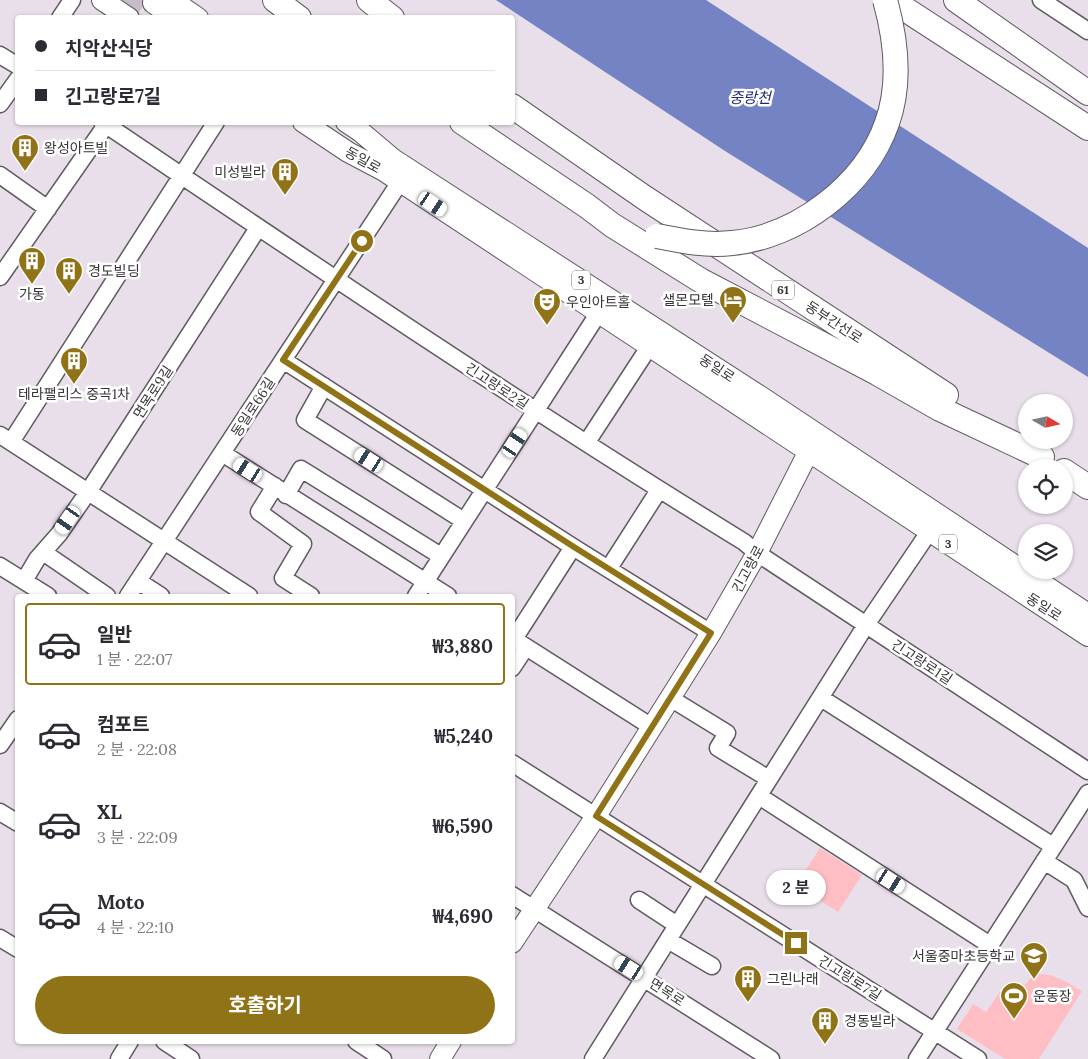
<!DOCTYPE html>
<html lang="ko">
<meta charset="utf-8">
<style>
:root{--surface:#fff;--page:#f7f7f7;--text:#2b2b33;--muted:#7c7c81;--line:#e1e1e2;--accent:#907217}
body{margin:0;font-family:Lora,"Noto Sans KR",serif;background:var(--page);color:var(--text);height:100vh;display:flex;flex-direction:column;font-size:19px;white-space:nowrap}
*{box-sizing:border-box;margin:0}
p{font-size:16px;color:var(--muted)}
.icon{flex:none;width:28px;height:28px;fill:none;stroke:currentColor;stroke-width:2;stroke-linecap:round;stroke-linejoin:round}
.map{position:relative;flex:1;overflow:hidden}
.drawer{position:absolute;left:15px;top:594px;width:500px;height:450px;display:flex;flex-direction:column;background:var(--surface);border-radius:5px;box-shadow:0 1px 4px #0004}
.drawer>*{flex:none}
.guide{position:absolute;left:15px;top:15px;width:500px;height:110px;border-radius:5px;box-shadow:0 1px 4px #0004;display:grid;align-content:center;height:110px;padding:0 20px;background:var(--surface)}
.needle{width:32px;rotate:99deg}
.buttons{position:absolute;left:1018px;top:394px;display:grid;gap:10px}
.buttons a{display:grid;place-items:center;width:55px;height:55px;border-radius:50%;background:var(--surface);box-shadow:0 1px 4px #0004;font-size:25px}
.end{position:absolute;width:22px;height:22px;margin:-11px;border:6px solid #907217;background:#fff;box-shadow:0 0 0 2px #fff}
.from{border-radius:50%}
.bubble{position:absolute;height:35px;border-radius:18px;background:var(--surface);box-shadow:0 1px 4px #0004;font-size:16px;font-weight:700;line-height:35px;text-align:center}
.car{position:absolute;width:15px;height:30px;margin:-15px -8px;border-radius:6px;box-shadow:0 0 4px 1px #0007;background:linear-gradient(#fff 24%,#345 0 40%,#fff 0 76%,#345 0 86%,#fff 0)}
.guide b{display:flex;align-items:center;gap:18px;height:48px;font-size:19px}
.guide b+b{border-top:1px solid var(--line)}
.guide i{width:12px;height:12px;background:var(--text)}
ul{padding:9px 0 0;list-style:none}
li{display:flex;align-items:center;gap:15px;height:82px;margin:0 10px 8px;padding:0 10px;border:2px solid transparent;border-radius:5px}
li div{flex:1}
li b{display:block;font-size:19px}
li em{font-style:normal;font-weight:700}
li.on{border-color:var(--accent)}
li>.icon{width:45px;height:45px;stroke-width:1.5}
.button{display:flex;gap:10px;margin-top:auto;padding:10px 20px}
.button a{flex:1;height:58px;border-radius:30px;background:var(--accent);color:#fff;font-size:20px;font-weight:700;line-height:58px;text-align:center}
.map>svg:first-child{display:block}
.green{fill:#febec3}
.water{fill:#7383c3}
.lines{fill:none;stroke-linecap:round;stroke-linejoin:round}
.major-tunnel{stroke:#c6bdc6;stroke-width:20;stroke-dasharray:20 10;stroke-linecap:butt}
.minor-casing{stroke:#615962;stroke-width:19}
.major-casing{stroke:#615962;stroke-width:22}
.highway-casing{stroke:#615962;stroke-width:26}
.minor{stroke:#fff;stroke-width:16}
.major{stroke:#fff;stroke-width:20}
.highway{stroke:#fff;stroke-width:24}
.highway-bridge-casing{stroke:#615962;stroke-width:26;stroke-linecap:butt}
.highway-bridge{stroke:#fff;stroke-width:24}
.route{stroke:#907217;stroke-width:6}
.labels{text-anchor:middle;stroke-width:5;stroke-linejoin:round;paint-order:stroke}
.shield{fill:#fff;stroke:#747174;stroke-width:1}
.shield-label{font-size:12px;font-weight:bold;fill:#383438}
.poi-label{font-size:14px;fill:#383438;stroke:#fff;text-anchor:start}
.street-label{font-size:14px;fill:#383438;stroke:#fff}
.water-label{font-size:15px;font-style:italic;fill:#222976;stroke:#fff}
</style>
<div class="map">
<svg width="1088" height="1059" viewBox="0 0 1088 1059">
<rect width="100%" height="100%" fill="#e9dfea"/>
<path class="green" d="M820 848 862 875 838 912 796 885Z
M1037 974C1054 973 1068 983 1082 991L1039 1059H1005L957 1029 973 1004 986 1012 1004 986C1025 995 1023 982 1037 974Z"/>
<path class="water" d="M496 0H706L1088 248V377L725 151Z"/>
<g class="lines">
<path class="major-tunnel" d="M123 0 146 15"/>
<defs>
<path id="minor" d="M1041 0 1088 31
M60 18 72 0
M0 55 18 66
M0 104 18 79
M102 122C314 265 526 408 744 542L757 553 1088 771
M0 175 48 209
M0 277 106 125
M283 360 573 547 711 633
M324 386 305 420 464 521
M0 435 249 596
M11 442 216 122
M587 442 649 347
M222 453 448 596
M275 486 259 512 303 544 283 578 311 596
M286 495 301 469 441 556
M43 552 107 596
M0 566 48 596
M609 568 659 490
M24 581 37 559 59 534 88 492 258 228
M138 581 161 596
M128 596 400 182
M416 596 598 314
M512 638 652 727
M514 639 573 547
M512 668 526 647
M670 698 727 733 718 748 769 779
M821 698 1053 846
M0 745 18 719
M512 763 978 1059
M759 796 990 945
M0 812 18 823
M1044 861 1074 880 1088 908
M512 895 771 1059
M639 900 677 925
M0 938 18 949
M668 940 712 966
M164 1041 191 1059
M356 1041 383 1059
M119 1059 130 1041
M593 1059 866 625 929 532
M917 1059 1088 793"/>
<path id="major" d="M102 0 129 18
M172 0 198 18
M153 3 175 18
M303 122 348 152 384 171 1088 636
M346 122 361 132 393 159 760 396 1088 614
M512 943 596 816 711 633 757 553 814 441
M440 1059 451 1041"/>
<path id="highway" d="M275 0 299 18
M369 0 392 18
M891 0 1088 128
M956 0 1088 93
M512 106 645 198 946 395
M462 122 587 206 612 225 700 280 877 373 940 409 1042 457
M1064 471 1088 487"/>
</defs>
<use href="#minor" class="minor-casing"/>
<use href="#major" class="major-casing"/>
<use href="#highway" class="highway-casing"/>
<use href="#minor" class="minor"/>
<use href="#major" class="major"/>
<use href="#highway" class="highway"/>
<defs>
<path id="highway-bridge" d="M657 236C682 241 707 246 732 243 797 237 865 186 887 123 901 84 896 39 885 0"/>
</defs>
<use href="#highway-bridge" class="highway-bridge-casing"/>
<use href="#highway-bridge" class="highway-bridge"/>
</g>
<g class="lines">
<path class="route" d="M362 241 283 360 574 547 711 633 596 816 796 943"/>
</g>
<defs>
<symbol id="building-pin" viewBox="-11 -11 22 30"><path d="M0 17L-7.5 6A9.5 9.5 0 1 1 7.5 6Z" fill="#907217" stroke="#fff"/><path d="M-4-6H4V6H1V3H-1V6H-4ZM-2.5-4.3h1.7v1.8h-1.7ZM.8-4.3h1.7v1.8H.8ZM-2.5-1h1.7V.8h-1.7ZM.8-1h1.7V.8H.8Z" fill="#fff"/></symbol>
<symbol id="hotel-pin" viewBox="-11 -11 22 30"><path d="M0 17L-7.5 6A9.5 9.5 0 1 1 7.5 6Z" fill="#907217" stroke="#fff"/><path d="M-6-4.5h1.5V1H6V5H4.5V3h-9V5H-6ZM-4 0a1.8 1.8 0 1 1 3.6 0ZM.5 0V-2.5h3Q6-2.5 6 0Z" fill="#fff"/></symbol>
<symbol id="theatre-pin" viewBox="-11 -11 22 30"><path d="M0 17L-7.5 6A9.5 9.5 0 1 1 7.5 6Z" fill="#907217" stroke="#fff"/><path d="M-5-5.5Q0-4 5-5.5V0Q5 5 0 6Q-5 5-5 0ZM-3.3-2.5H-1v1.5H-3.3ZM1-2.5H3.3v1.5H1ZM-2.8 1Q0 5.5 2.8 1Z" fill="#fff"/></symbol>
<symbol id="school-pin" viewBox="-11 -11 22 30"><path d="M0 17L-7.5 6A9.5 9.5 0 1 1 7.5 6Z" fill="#907217" stroke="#fff"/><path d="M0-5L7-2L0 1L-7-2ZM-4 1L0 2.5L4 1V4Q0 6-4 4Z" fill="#fff"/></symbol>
<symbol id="stadium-pin" viewBox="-11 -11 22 30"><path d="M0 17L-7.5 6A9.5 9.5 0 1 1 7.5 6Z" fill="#907217" stroke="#fff"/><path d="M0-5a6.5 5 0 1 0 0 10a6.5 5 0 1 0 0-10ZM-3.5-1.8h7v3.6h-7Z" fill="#fff"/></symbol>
</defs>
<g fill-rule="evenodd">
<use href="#building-pin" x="9" y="132" width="32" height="43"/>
<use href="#building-pin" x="269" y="156" width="32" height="43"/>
<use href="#building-pin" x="16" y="245" width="32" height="43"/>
<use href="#building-pin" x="53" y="255" width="32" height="43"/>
<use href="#hotel-pin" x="717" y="284" width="32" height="43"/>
<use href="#theatre-pin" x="531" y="286" width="32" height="43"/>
<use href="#building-pin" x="58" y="345" width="32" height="43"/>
<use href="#school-pin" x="1018" y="940" width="32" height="43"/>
<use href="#building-pin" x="732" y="963" width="32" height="43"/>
<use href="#stadium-pin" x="998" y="980" width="32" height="43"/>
<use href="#building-pin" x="809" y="1005" width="32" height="43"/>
</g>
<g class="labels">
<g class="shield">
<rect x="572" y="270.5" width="18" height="19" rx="4"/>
<rect x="772" y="280.5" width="22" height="19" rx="4"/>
<rect x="939" y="534.5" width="18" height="19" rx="4"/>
</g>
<g class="shield-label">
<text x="581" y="284">3</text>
<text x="783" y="294">61</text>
<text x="948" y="548">3</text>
</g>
<g class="poi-label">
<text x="44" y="153">왕성아트빌</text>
<text x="266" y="177" text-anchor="end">미성빌라</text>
<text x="88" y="276">경도빌딩</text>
<text x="32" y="299" text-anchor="middle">가동</text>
<text x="714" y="305" text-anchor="end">샐몬모텔</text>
<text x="566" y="307">우인아트홀</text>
<text x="74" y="399" text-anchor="middle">테라팰리스 중곡1차</text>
<text x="1015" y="961" text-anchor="end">서울중마초등학교</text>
<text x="767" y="984">그린나래</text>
<text x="1033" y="1001">운동장</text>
<text x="844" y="1026">경동빌라</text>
</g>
<g class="street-label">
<text transform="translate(363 160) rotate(29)" y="5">동일로</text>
<text transform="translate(834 322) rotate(33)" y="5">동부간선로</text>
<text transform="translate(717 368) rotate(33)" y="5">동일로</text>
<text transform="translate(497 386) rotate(33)" y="5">긴고랑로2길</text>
<text transform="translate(153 392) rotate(-57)" y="5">면목로9길</text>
<text transform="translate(253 407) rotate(-57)" y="5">동일로66길</text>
<text transform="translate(748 569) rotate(-62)" y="5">긴고랑로</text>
<text transform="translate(1044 607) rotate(33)" y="5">동일로</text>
<text transform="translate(922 662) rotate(33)" y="5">긴고랑로1길</text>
<text transform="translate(850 978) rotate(32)" y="5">긴고랑로7길</text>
<text transform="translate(667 992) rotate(33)" y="5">면목로</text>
</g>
<g class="water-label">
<text x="750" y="103">중랑천</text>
</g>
</g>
</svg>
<div class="buttons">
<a><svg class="needle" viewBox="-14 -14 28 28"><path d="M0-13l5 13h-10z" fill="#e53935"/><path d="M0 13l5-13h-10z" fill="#7c7c81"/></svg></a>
<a><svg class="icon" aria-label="locate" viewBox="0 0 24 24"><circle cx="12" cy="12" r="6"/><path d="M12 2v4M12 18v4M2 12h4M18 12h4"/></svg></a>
<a><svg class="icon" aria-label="layers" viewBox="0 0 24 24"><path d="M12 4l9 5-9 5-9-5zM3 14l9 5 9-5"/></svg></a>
</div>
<i class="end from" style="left:362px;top:241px"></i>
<i class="end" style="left:796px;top:943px"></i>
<div class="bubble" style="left:766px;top:870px;width:60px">2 분</div>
<i class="car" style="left:433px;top:204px;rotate:124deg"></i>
<i class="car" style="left:515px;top:443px;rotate:33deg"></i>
<i class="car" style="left:369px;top:460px;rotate:303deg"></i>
<i class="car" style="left:248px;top:470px;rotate:302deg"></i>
<i class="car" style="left:68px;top:520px;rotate:215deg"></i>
<i class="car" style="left:891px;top:881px;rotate:123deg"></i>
<i class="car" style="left:629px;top:968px;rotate:302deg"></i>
<div class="guide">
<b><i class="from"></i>치악산식당</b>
<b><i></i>긴고랑로7길</b>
</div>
<section class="drawer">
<ul>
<li class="on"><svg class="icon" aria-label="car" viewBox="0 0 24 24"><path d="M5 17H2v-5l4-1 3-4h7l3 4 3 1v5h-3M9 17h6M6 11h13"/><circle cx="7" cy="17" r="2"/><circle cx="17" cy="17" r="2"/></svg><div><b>일반</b><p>1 분 · 22:07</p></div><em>₩3,880</em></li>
<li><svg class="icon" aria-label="car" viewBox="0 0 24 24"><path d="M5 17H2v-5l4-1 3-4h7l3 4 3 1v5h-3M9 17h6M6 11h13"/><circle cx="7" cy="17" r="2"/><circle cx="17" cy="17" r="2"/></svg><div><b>컴포트</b><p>2 분 · 22:08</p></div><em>₩5,240</em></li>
<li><svg class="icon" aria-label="car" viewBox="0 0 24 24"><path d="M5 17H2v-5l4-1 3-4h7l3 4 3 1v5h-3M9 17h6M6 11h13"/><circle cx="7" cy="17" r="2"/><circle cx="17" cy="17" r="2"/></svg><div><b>XL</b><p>3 분 · 22:09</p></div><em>₩6,590</em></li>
<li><svg class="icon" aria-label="car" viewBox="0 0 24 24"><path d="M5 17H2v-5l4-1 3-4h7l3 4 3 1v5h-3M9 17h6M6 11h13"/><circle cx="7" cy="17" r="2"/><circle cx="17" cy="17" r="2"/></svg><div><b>Moto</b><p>4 분 · 22:10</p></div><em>₩4,690</em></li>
</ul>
<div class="button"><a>호출하기</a></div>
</section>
</div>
